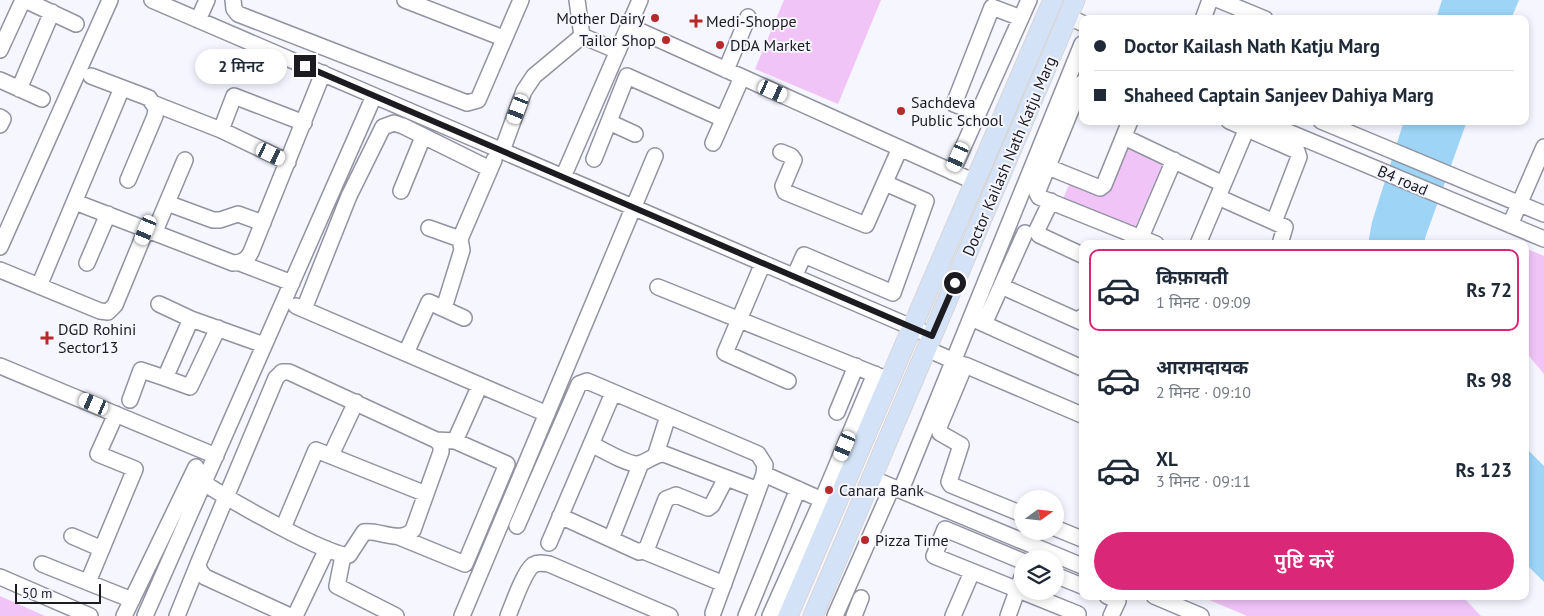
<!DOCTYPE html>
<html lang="hi">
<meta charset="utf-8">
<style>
:root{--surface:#fff;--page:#f6f6f7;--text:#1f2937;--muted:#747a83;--line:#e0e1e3;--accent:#db2777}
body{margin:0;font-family:"PT Sans","Noto Sans Devanagari",sans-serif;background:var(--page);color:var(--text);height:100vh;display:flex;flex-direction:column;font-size:19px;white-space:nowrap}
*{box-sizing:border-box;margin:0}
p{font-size:16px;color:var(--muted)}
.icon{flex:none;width:28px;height:28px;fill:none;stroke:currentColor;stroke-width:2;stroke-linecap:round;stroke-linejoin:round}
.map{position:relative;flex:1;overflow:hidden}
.panel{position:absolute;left:1079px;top:240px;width:450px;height:360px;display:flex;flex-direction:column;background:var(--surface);border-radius:10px;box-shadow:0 2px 8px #0003}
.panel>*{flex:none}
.banner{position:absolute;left:1079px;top:15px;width:450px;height:110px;border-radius:10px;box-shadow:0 2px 8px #0003;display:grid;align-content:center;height:110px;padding:0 15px;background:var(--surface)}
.needle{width:32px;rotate:75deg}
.buttons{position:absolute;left:1014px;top:490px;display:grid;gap:10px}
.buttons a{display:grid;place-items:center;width:50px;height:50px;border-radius:50%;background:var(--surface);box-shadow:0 2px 8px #0003;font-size:25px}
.scale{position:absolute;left:15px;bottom:12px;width:86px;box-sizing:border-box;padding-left:5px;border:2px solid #1b1b20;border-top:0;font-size:14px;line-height:18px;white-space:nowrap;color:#1b1b20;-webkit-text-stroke:4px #f5f6ff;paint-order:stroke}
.end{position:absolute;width:22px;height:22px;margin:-11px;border:6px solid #1b1b20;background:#fff;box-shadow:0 0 0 2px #fff}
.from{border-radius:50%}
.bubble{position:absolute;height:35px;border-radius:18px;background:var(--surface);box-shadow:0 2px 8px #0003;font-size:16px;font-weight:600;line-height:35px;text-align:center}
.car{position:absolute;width:15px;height:30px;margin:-15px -8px;border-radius:6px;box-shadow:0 0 4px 1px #0007;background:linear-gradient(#fff 24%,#345 0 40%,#fff 0 76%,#345 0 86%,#fff 0)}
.banner b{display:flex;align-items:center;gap:18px;height:48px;font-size:19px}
.banner b+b{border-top:1px solid var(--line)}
.banner i{width:12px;height:12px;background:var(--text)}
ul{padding:9px 0 0;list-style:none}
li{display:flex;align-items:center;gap:15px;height:82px;margin:0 10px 8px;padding:0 5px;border:2px solid transparent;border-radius:10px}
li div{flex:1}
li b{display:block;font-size:19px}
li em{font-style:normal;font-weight:600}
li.selected{border-color:var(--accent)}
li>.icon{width:45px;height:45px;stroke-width:1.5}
.action{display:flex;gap:10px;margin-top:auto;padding:10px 15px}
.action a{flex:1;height:58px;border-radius:30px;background:var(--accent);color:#fff;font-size:20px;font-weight:600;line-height:58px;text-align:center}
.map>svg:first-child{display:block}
.green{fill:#f1c4f8}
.water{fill:#9ed5f7}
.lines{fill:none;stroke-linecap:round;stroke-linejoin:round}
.minor-casing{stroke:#9193a1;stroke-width:18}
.major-casing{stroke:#d6d6d7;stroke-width:21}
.minor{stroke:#fff;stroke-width:15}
.major{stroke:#d4e2f7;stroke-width:19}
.route{stroke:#1b1b20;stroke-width:6}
.poi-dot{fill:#b82929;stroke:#f5f6ff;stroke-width:2}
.labels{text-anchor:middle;stroke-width:4;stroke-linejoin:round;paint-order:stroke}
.poi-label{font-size:16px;fill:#1b1b20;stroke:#f5f6ff;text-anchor:start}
.street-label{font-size:16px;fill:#1b1b20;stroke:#f5f6ff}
</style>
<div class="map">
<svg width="1544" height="616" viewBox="0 0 1544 616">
<rect width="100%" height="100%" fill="#f5f6ff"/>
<path class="green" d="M784 0H881L838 104 755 69Z
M1120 143 1164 161 1134 230 1063 199 1071 180 1099 192Z
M1525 248 1544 256V374L1525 351Z
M0 596 45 616H0Z
M1200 596H1462L1481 616H1247Z"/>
<path class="water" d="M1442 0H1519L1511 19H1436Z
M1404 121H1467L1425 238V244H1368L1372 222Z
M1525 447 1544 466V582L1525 563Z"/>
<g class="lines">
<defs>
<path id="minor" d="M25 0 76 24
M152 0 932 336
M233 0 234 9 238 14 467 103 478 100 521 0
M405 0 503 38
M577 0 582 36
M1219 0 1265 19
M1068 17 1082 23
M1203 19 1210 0
M198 20 207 0
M629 26 975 182
M582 36 618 51
M0 50 23 0
M726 70 748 17
M91 76 149 98 156 108 155 116 128 180
M0 80 42 99
M1082 83 1037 193 1039 197 1156 244
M19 89 52 12
M155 104 221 130 288 162
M978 113 954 104 992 7 1021 18
M0 117 3 119 0 125
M1262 121 1544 239
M1321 121 1544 214
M609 122 635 134
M221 130 234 96 304 123
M1124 137 1223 184
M713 143 742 77
M502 151 524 91 534 76 582 36
M781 152 791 156 794 160 783 186 785 192 866 225 900 148
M594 159 627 76 723 119
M1038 163 1100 188 1104 185 1130 121
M952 172 1029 0
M563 177 640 0
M401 191 423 137
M1218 197 1274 222 1299 157 1297 151 1229 121
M1051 201 1037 230 1039 235 1082 255
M75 202 233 263C242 263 247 260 251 252L323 73
M167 203 213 220H220L238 214 263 223
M1274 222 1285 227 1280 244
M1510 225 1544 147
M429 228 460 239
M155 231 185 160
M1141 237 1174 160
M1198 244 1250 121
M0 247 110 0
M87 263 108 214
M240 263 292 283
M763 263 725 353 788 381
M0 270 100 311 108 312 115 305 146 230
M794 277 804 255 893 293 926 201 885 183
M39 286 122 88
M1001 286 1081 322 1082 317
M658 287 884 378
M159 304 191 319 264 345
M296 306 547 414
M444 308 462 250 460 239 494 160
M304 309 349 196 383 127 394 123 403 126 490 169
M971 318 1082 368
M984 324 1025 233
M927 349 963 365
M406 353 429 302 464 318
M0 366 216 456
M165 378 190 387 218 328
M130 400 141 370 165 378 191 319
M837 412 856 366
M455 441 480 385
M591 444C601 449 628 465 638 464 648 462 654 454 664 454L758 490
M656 454 668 416
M331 455 356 402
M871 478 1082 566
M204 483C225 497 330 558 349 555L364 532C381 530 400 544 413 530L441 452V445L436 440
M901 490 1082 44
M1022 514 951 485 949 482 961 445 940 433 939 427 965 365 1082 415
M560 516 639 552 647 548 666 499 676 495 708 508 712 505 726 478
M517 526 579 384 587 381 758 454 765 465 764 474
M283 528 316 450 426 494
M1055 528 1082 539
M72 536 102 549
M611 539 641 463
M549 543 613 393
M643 551 724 584
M343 556 337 586 396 616
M1022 561 945 529 934 556 1078 614 1077 616
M42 564 132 600
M1055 575 1082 586
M0 577 90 616
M88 582 135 469 98 454 116 414
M1107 596 1118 601 1111 616
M1154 596 1201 616
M713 613 764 474 831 504
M124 616 196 467
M145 616 374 96
M177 616 198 564
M290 616 205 577 200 571 198 564 276 378 282 372H289L436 440 455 441 507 464 465 564 399 537
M295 616 327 549
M462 616 655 156
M508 616C513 604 524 572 533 565 538 562 543 563 549 564L670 616
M746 616 798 489
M770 616 822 500 875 374
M835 616 892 487
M854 616 861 598
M953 616 972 572
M1008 616 1022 577"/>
<path id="major" d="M788 616 1053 0
M813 616 1075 0"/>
</defs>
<use href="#minor" class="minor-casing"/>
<use href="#major" class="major-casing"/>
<use href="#minor" class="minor"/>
<use href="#major" class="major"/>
</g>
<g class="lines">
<path class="route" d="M305 66 932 336 955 283"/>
</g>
<g class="poi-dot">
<circle cx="655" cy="18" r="5"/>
<path d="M693.5 13.5h5v5h5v5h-5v5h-5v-5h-5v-5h5z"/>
<circle cx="666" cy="40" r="5"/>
<circle cx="720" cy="45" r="5"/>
<circle cx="901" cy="111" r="5"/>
<path d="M44.5 330.5h5v5h5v5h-5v5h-5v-5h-5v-5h5z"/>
<circle cx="829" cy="490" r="5"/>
<circle cx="865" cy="540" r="5"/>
</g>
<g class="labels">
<g class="poi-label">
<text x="645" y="24" text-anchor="end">Mother Dairy</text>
<text x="706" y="27">Medi-Shoppe</text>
<text x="656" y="46" text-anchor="end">Tailor Shop</text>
<text x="730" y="51">DDA Market</text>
<text x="911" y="108">Sachdeva<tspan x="911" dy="18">Public School</tspan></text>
<text x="58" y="335">DGD Rohini<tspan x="58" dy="18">Sector13</tspan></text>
<text x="839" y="496">Canara Bank</text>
<text x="875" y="546">Pizza Time</text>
</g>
<g class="street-label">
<text transform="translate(1009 156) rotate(-67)" y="6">Doctor Kailash Nath Katju Marg</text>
<text transform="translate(1403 180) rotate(23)" y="6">B4 road</text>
</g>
</g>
</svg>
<div class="buttons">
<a><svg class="needle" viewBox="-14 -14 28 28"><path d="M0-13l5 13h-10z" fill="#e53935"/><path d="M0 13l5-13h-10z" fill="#747a83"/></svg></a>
<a><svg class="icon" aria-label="layers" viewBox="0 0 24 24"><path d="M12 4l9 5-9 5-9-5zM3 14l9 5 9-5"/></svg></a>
</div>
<div class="scale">50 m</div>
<i class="end from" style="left:955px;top:283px"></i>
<i class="end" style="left:305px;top:66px"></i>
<div class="bubble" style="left:195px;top:49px;width:92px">2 मिनट</div>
<i class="car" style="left:773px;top:91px;rotate:114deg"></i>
<i class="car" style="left:518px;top:109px;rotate:201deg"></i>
<i class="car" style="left:271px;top:154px;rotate:116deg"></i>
<i class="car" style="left:958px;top:157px;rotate:204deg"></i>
<i class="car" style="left:146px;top:230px;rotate:203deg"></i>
<i class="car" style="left:94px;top:404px;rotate:293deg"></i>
<i class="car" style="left:845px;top:446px;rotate:203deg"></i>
<div class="banner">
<b><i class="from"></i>Doctor Kailash Nath Katju Marg</b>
<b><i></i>Shaheed Captain Sanjeev Dahiya Marg</b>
</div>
<section class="panel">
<ul>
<li class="selected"><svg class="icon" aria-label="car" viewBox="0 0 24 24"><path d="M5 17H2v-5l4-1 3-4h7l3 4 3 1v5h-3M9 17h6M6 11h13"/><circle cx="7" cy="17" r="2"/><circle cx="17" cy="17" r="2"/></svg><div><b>किफ़ायती</b><p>1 मिनट · 09:09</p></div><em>Rs 72</em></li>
<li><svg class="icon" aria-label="car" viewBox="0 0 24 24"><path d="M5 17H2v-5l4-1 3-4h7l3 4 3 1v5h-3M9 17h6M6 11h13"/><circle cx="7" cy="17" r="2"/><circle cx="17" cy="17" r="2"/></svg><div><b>आरामदायक</b><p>2 मिनट · 09:10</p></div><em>Rs 98</em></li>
<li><svg class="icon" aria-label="car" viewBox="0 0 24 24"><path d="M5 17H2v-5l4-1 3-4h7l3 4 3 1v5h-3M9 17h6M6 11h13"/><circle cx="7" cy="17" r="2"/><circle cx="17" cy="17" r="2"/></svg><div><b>XL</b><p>3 मिनट · 09:11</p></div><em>Rs 123</em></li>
</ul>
<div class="action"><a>पुष्टि करें</a></div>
</section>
</div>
